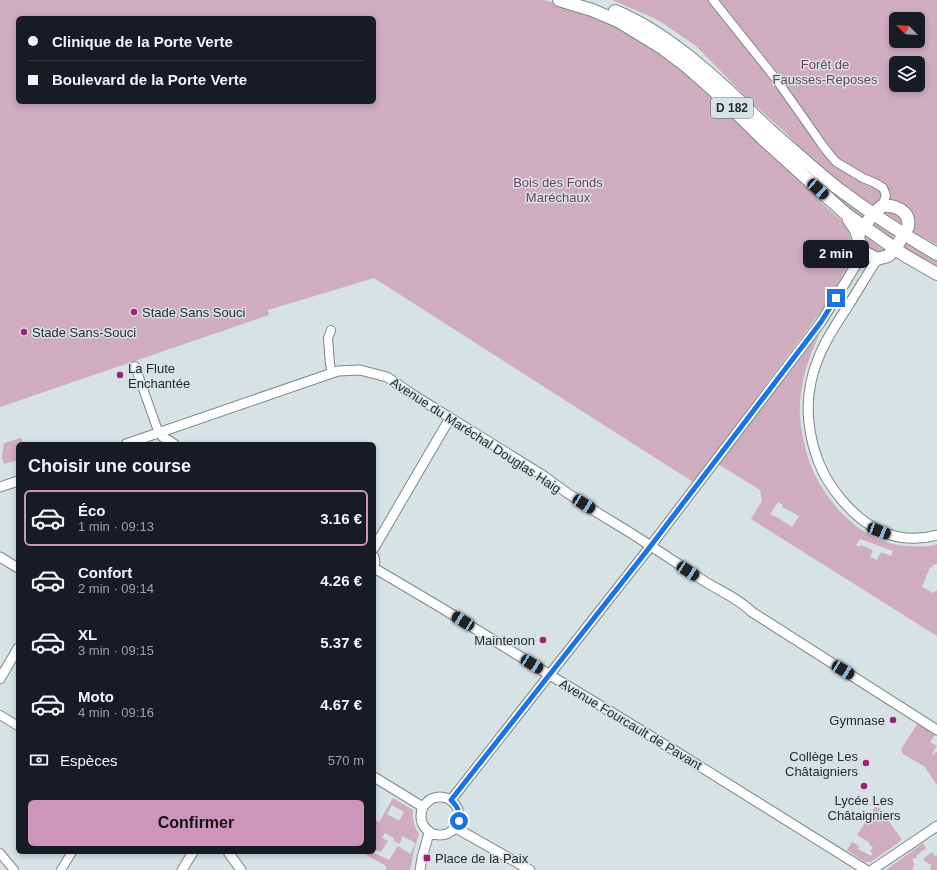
<!DOCTYPE html>
<html lang="fr">
<meta charset="utf-8">
<style>
:root{--surface:#171b24;--page:#20242c;--text:#f1f3f6;--muted:#9ea1a6;--line:#363941;--accent:#cd95bc}
body{margin:0;font-family:Helvetica,sans-serif;background:var(--page);color:var(--text);height:100vh;display:flex;flex-direction:column;font-size:15px;white-space:nowrap}
*{box-sizing:border-box;margin:0}
p{font-size:13px;color:var(--muted)}
.icon{flex:none;width:22px;height:22px;fill:none;stroke:currentColor;stroke-width:2;stroke-linecap:round;stroke-linejoin:round}
.map{position:relative;flex:1;overflow:hidden}
.panel{position:absolute;left:16px;top:442px;width:360px;height:412px;display:flex;flex-direction:column;background:var(--surface);border-radius:6px;box-shadow:0 2px 6px #0003}
.panel>*{flex:none}
.hud{position:absolute;left:16px;top:16px;width:360px;height:88px;border-radius:6px;box-shadow:0 2px 6px #0003;display:grid;align-content:center;height:88px;padding:0 12px;background:var(--surface)}
.needle{width:26px;rotate:294deg}
.controls{position:absolute;left:889px;top:12px;display:grid;gap:8px}
.controls a{display:grid;place-items:center;width:36px;height:36px;border-radius:6px;background:var(--surface);box-shadow:0 2px 6px #0003;font-size:20px}
.end{position:absolute;width:18px;height:18px;margin:-9px;border:5px solid #1a73e8;background:#fff;box-shadow:0 0 0 2px #fff}
.from{border-radius:50%}
.bubble{position:absolute;height:28px;border-radius:6px;background:var(--surface);box-shadow:0 2px 6px #0003;font-size:13px;font-weight:600;line-height:28px;text-align:center}
.car{position:absolute;width:12px;height:24px;margin:-12px -6px;border-radius:5px;box-shadow:0 0 3px 1px #0007;background:linear-gradient(#222 24%,#8ab4d8 0 40%,#222 0 76%,#8ab4d8 0 86%,#222 0)}
.hud b{display:flex;align-items:center;gap:14px;height:38px;font-size:15px}
.hud b+b{border-top:1px solid var(--line)}
.hud i{width:10px;height:10px;background:var(--text)}
ul{padding:0;list-style:none}
li{display:flex;align-items:center;gap:12px;height:56px;margin:0 8px 6px;padding:0 4px;border:2px solid transparent;border-radius:6px}
li div{flex:1}
li b{display:block;font-size:15px}
li em{font-style:normal;font-weight:600}
li.on{border-color:var(--accent)}
li>.icon{width:36px;height:36px;stroke-width:1.5}
h2{padding:0 12px;font-size:18px;line-height:48px}
.pay{display:flex;align-items:center;gap:10px;height:44px;padding:0 12px;font-size:15px}
.pay p{margin-inline-start:auto}
.cta{display:flex;gap:8px;margin-top:auto;padding:8px 12px}
.cta a{flex:1;height:46px;border-radius:6px;background:var(--accent);color:#111;font-size:16px;font-weight:600;line-height:46px;text-align:center}
.map>svg:first-child{display:block}
.green{fill:#cfacbe;fill-rule:evenodd}
.lines{fill:none;stroke-linecap:round;stroke-linejoin:round}
.minor-casing{stroke:#7e898a;stroke-width:10}
.tertiary-casing{stroke:#7e898a;stroke-width:11}
.primary-casing{stroke:#7e898a;stroke-width:14}
.minor{stroke:#fff;stroke-width:8}
.tertiary{stroke:#fff;stroke-width:9}
.primary{stroke:#fff;stroke-width:12}
.route{stroke:#1a73e8;stroke-width:5}
.poi-dot{fill:#a02275;stroke:#d6e2e4;stroke-width:1.5}
.labels{text-anchor:middle;stroke-width:3;stroke-linejoin:round;paint-order:stroke}
.shield{fill:#d6e2e4;stroke:#5c6363;stroke-width:1}
.shield-label{font-size:12px;font-weight:bold;fill:#272c2c}
.park-label{font-size:13px;fill:#743f5d;stroke:#d6e2e4}
.poi-label{font-size:13px;fill:#272c2c;stroke:#d6e2e4;text-anchor:start}
.street-label{font-size:13px;fill:#272c2c;stroke:#d6e2e4}
</style>
<div class="map">
<svg width="937" height="870" viewBox="0 0 937 870">
<rect width="100%" height="100%" fill="#d6e2e4"/>
<path class="green" d="M0 0H543L563 4 617 24 661 50 776 154 828 209 847 225 850 236 852 250 851 261 825 306 693 482 374 278 268 310 269 315 0 407ZM18 18H374V102H18Z
M612 0H937V245L914 233 904 226 902 229 881 214 883 212 819 169 787 134 746 97 696 46 658 20ZM896 19H918V41H896ZM896 63H918V85H896Z
M818 178 865 215 861 220 817 180Z
M876 222 895 235 891 240 872 227Z
M865 236 886 251C876 256 869 251 864 241Z
M907 241 937 260V270L902 250Z
M819 334 818 337C815 345 811 352 809 360 802 378 799 400 800 419 802 437 807 459 815 475 833 511 868 546 910 546 919 547 928 547 937 544V564L933 565 932 568 930 567 922 587 933 593 937 590V636L751 519 762 501 760 490 718 464ZM778 502 783 505 782 507 799 516 792 527 783 521H782L780 519 770 514ZM860 539 893 551 891 556 881 552 877 560 870 557 873 550 861 545 859 547 856 545Z
M21 438 24 444H18V460L4 464 2 457 4 443Z
M918 723 935 734 930 742 937 746 932 754 933 755 936 752H937V785L924 766 903 754 901 749Z
M393 798 413 810C412 819 414 827 419 834L414 850 410 870H386V866L361 852H372L389 860 398 846 410 854 415 845 414 842 402 836 401 838 402 839 399 844 393 840 394 838 385 833 382 838 388 841 381 852 374 849V819L379 822ZM392 805 404 812 399 821 387 814Z
M875 807 880 808 902 840 871 862H865L847 850 852 842 859 846 858 849 871 856 873 854 870 851 873 847 869 845 870 843 857 835Z
M923 843 926 848 916 856 917 858H913V863L915 864 913 867V870H886Z
M932 852 935 856 937 855V870H930L931 867V865L923 860 924 859V858Z"/>
<g class="lines">
<defs>
<path id="minor" d="M713 0 776 79 814 133 823 146 830 155 836 162 863 178 875 183 883 188 886 195 884 201 882 206
M331 330 328 338 330 364 332 373
M135 366 157 428 159 432
M0 715 18 726
M0 853 14 870
M61 870 72 852"/>
<path id="tertiary" d="M877 259C868 274 859 288 850 303 834 327 817 352 811 382 805 408 809 438 819 463 824 476 832 488 841 499 866 529 897 546 937 535
M159 432 163 437 174 444
M126 444 338 371 360 370 387 377 415 396 544 476C567 494 591 509 616 524 646 542 675 562 704 581 720 591 738 598 752 612L937 730
M0 487 18 481
M374 548 450 418
M0 557 18 568
M374 557 375 562 374 566
M374 568 440 607 558 680 677 752 866 870
M0 679 18 648
M374 777 423 807
M421 816a19 19 0 1 1 38 0a19 19 0 1 1-38 0Z
M451 800 646 552 821 322 864 252
M456 828 530 870
M228 852 241 870
M182 870 193 852
M420 870 422 858 429 833
M872 870 937 826"/>
<path id="primary" d="M559 0 592 10 618 21 662 48 686 66 711 88 764 140 846 214 904 255 937 274
M615 11C662 30 707 70 744 105 753 114 762 123 772 132 793 150 815 170 836 187 868 211 902 234 937 254
M849 220 856 230 861 247 864 252 877 259 888 256 895 249 908 227C911 211 895 205 882 206L873 214 858 235"/>
</defs>
<use href="#minor" class="minor-casing"/>
<use href="#tertiary" class="tertiary-casing"/>
<use href="#primary" class="primary-casing"/>
<use href="#minor" class="minor"/>
<use href="#tertiary" class="tertiary"/>
<use href="#primary" class="primary"/>
</g>
<g class="lines">
<path class="route" d="M459 821C460 812 458 807 451 800L646 552 821 322 836 298"/>
</g>
<g class="poi-dot">
<circle cx="134" cy="312" r="4"/>
<circle cx="24" cy="332" r="4"/>
<circle cx="120" cy="375" r="4"/>
<circle cx="543" cy="640" r="4"/>
<circle cx="893" cy="720" r="4"/>
<circle cx="866" cy="763" r="4"/>
<circle cx="864" cy="786" r="4"/>
<rect x="423" y="854" width="8" height="8" rx="2"/>
</g>
<g class="labels">
<rect class="shield" x="711" y="98" width="42" height="20" rx="3"/>
<g class="shield-label">
<text x="732" y="112">D 182</text>
</g>
<g class="park-label">
<text x="825" y="69">Forêt de<tspan x="825" dy="15">Fausses-Reposes</tspan></text>
<text x="558" y="187">Bois des Fonds<tspan x="558" dy="15">Maréchaux</tspan></text>
</g>
<g class="poi-label">
<text x="142" y="317">Stade Sans Souci</text>
<text x="32" y="337">Stade Sans-Souci</text>
<text x="128" y="373">La Flute<tspan x="128" dy="15">Enchantée</tspan></text>
<text x="535" y="645" text-anchor="end">Maintenon</text>
<text x="885" y="725" text-anchor="end">Gymnase</text>
<text x="858" y="761" text-anchor="end">Collège Les<tspan x="858" dy="15">Châtaigniers</tspan></text>
<text x="864" y="805" text-anchor="middle">Lycée Les<tspan x="864" dy="15">Châtaigniers</tspan></text>
<text x="435" y="863">Place de la Paix</text>
</g>
<g class="street-label">
<text transform="translate(476 435) rotate(33)" y="5">Avenue du Maréchal Douglas Haig</text>
<text transform="translate(631 724) rotate(31)" y="5">Avenue Fourcault de Pavant</text>
</g>
</g>
</svg>
<div class="controls">
<a><svg class="needle" viewBox="-14 -14 28 28"><path d="M0-13l5 13h-10z" fill="#e53935"/><path d="M0 13l5-13h-10z" fill="#9ea1a6"/></svg></a>
<a><svg class="icon" aria-label="layers" viewBox="0 0 24 24"><path d="M12 4l9 5-9 5-9-5zM3 14l9 5 9-5"/></svg></a>
</div>
<i class="end from" style="left:459px;top:821px"></i>
<i class="end" style="left:836px;top:298px"></i>
<div class="bubble" style="left:803px;top:240px;width:66px">2 min</div>
<i class="car" style="left:818px;top:189px;rotate:132deg"></i>
<i class="car" style="left:584px;top:504px;rotate:122deg"></i>
<i class="car" style="left:879px;top:531px;rotate:111deg"></i>
<i class="car" style="left:688px;top:571px;rotate:123deg"></i>
<i class="car" style="left:463px;top:621px;rotate:302deg"></i>
<i class="car" style="left:532px;top:664px;rotate:122deg"></i>
<i class="car" style="left:843px;top:670px;rotate:122deg"></i>
<div class="hud">
<b><i class="from"></i>Clinique de la Porte Verte</b>
<b><i></i>Boulevard de la Porte Verte</b>
</div>
<section class="panel">
<h2>Choisir une course</h2>
<ul>
<li class="on"><svg class="icon" aria-label="car" viewBox="0 0 24 24"><path d="M5 17H2v-5l4-1 3-4h7l3 4 3 1v5h-3M9 17h6M6 11h13"/><circle cx="7" cy="17" r="2"/><circle cx="17" cy="17" r="2"/></svg><div><b>Éco</b><p>1 min · 09:13</p></div><em>3.16 €</em></li>
<li><svg class="icon" aria-label="car" viewBox="0 0 24 24"><path d="M5 17H2v-5l4-1 3-4h7l3 4 3 1v5h-3M9 17h6M6 11h13"/><circle cx="7" cy="17" r="2"/><circle cx="17" cy="17" r="2"/></svg><div><b>Confort</b><p>2 min · 09:14</p></div><em>4.26 €</em></li>
<li><svg class="icon" aria-label="car" viewBox="0 0 24 24"><path d="M5 17H2v-5l4-1 3-4h7l3 4 3 1v5h-3M9 17h6M6 11h13"/><circle cx="7" cy="17" r="2"/><circle cx="17" cy="17" r="2"/></svg><div><b>XL</b><p>3 min · 09:15</p></div><em>5.37 €</em></li>
<li><svg class="icon" aria-label="car" viewBox="0 0 24 24"><path d="M5 17H2v-5l4-1 3-4h7l3 4 3 1v5h-3M9 17h6M6 11h13"/><circle cx="7" cy="17" r="2"/><circle cx="17" cy="17" r="2"/></svg><div><b>Moto</b><p>4 min · 09:16</p></div><em>4.67 €</em></li>
</ul>
<div class="pay"><svg class="icon" aria-label="cash" viewBox="0 0 24 24"><path d="M3 7h18v10H3z"/><circle cx="12" cy="12" r="2"/></svg>Espèces<p>570 m</p></div>
<div class="cta"><a>Confirmer</a></div>
</section>
</div>
